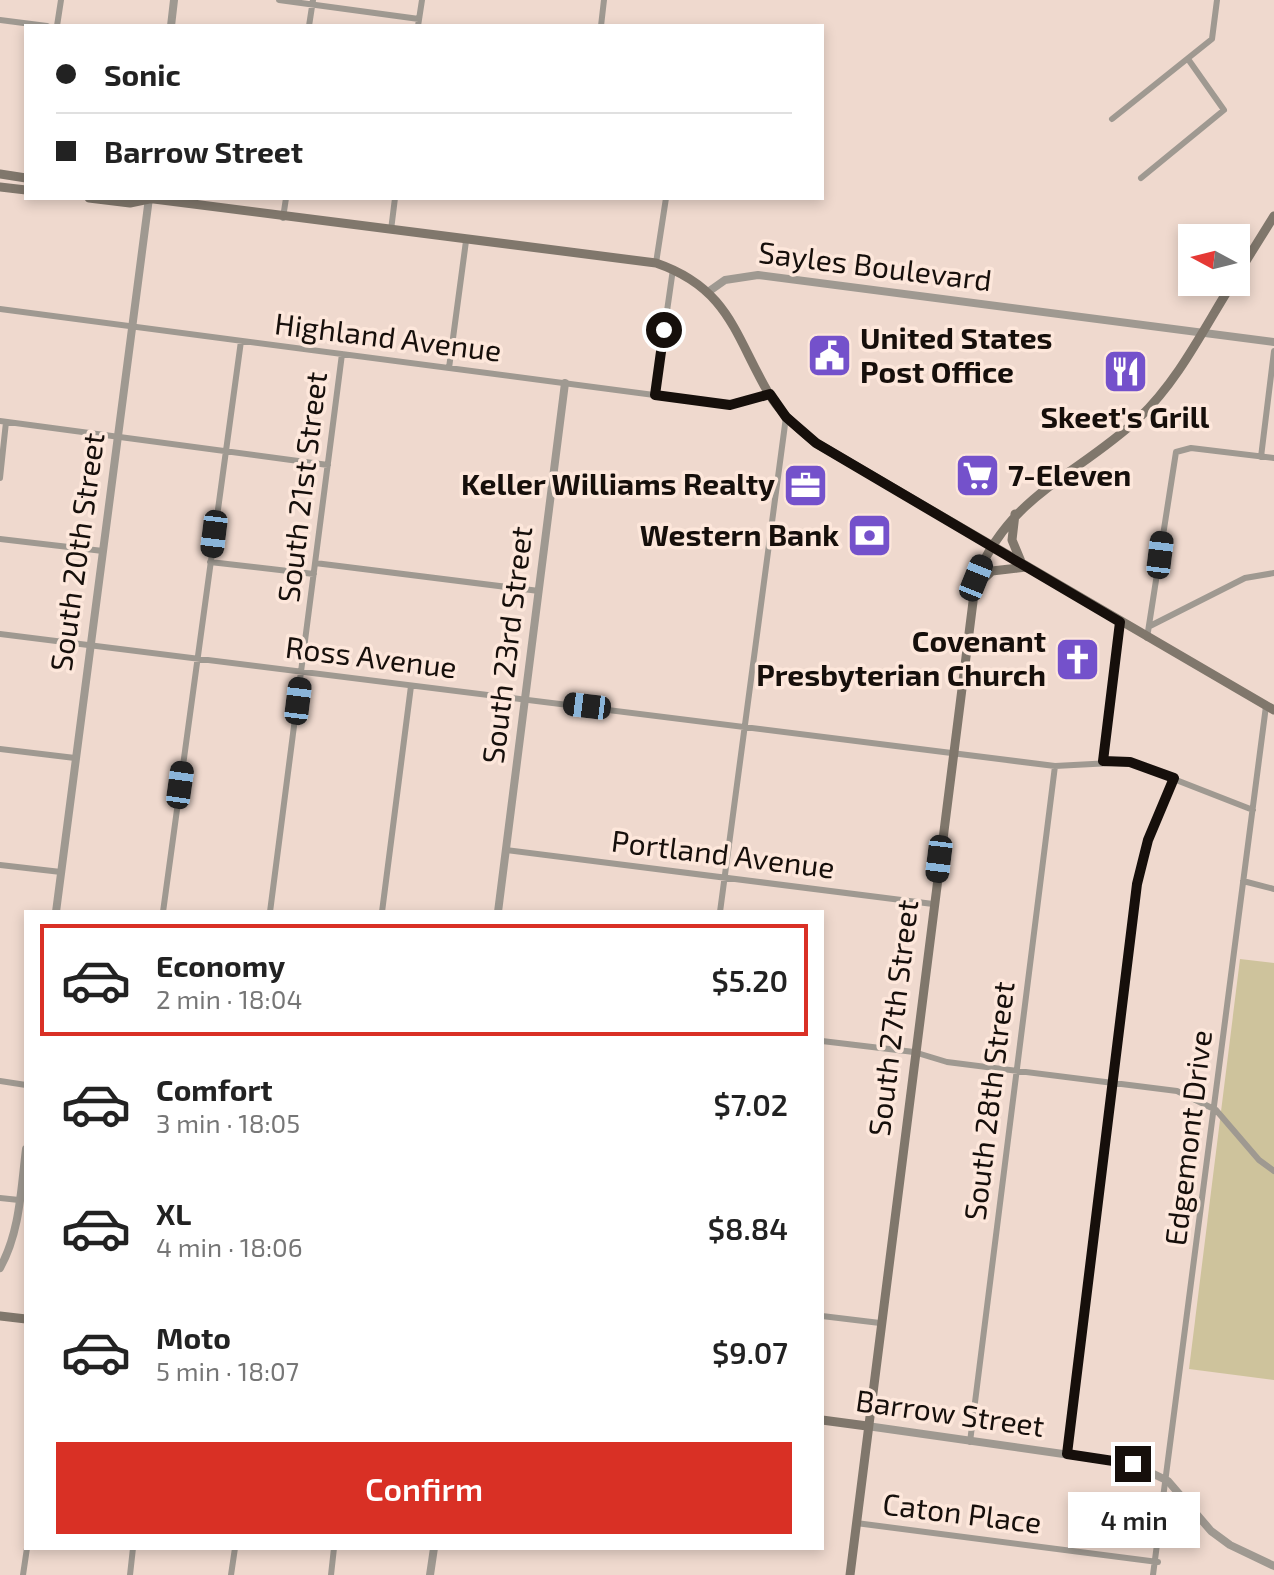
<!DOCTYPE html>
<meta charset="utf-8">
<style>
:root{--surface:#fff;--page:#f2f2f2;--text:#222;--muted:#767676;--line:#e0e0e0;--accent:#d93025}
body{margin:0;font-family:"Exo 2",sans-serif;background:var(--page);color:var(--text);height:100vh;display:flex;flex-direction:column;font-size:30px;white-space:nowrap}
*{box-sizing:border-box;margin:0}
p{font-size:26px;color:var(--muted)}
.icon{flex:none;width:44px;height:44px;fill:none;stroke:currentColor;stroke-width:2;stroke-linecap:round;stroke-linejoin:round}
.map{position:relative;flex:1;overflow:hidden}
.panel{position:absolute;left:24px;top:910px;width:800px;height:640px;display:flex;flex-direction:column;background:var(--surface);border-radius:0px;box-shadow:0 4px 12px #0003}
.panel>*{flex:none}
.guide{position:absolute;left:24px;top:24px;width:800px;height:176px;border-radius:0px;box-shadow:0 4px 12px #0003;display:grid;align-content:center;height:176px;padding:0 32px;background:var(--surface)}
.needle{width:52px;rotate:277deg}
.controls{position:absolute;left:1178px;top:224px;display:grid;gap:16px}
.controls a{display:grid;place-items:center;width:72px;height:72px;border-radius:0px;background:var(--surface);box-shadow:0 4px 12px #0003;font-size:40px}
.end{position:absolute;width:36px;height:36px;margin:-18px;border:10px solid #160f0b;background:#fff;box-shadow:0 0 0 4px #fff}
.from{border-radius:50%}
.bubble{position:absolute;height:56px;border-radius:0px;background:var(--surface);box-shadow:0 4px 12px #0003;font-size:26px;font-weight:600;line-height:56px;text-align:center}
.car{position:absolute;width:24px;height:48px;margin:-24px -12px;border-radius:10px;box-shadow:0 0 6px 2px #0007;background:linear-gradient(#222 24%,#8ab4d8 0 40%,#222 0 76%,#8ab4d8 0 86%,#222 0)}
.guide b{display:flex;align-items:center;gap:28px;height:76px;font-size:30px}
.guide b+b{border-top:2px solid var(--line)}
.guide i{width:20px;height:20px;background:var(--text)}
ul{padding:14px 0 0;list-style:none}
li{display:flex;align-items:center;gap:24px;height:112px;margin:0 16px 12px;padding:0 16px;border:4px solid transparent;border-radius:0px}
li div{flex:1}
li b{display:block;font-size:30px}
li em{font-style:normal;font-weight:600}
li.selected{border-color:var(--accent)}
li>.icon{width:72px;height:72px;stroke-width:1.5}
.cta{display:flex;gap:16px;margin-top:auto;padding:16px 32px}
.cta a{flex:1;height:92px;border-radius:0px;background:var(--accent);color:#fff;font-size:32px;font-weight:600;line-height:92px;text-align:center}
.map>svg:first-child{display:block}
.green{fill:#cec39c}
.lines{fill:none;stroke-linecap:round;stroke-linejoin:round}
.minor{stroke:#9f9991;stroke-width:6}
.tertiary{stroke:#9f9991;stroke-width:8}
.secondary{stroke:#80776c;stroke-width:9}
.route{stroke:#160f0b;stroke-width:10}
.labels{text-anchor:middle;stroke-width:7;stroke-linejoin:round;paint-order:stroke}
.street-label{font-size:30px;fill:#160f0b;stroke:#fde7db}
.poi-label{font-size:30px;font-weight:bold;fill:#160f0b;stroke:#fde7db;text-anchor:end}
</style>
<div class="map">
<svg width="1274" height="1575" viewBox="0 0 1274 1575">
<rect width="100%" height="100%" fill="#efd9ce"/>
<path class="green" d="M1240 959 1274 963V1380L1189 1369Z"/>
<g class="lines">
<path class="minor" d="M279 0 419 19
M0 20 47 26
M57 26 61 0
M309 26 313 0
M418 26 422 0
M601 26 604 0
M1112 119 1212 39 1217 0
M1141 178 1224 110 1188 59
M283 218 286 198
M391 230 395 198
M656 263 666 198
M0 309 730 405 770 394
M449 368 466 241
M655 395 673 269
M0 421 328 465
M1261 457 1274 351
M0 478 6 422
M0 539 103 551
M210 562 314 574
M315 563 539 591
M1150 626 1245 578 1274 573
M0 634 1055 766 1130 762 1253 810
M1147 638 1176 452 1191 448 1274 458
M0 749 75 758
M1103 761 1120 622
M506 850 933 904
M0 865 61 872
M1243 881 1274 889
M163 912 241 341
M270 912 342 354
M382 912 411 686
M720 912 786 417
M822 1041 914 1052 947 1062 1177 1091 1216 1110 1259 1160 1274 1171
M0 1081 26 1085
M0 1198 19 1200
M822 1316 880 1323
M970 1442 1055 766
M1067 1454 1137 884 1148 840 1174 778
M856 1523 1158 1562
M23 1575 27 1548
M130 1575 133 1548
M231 1575 235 1548
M331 1575 334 1548
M1153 1575 1266 706"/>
<path class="tertiary" d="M171 26 174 0
M708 292 725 280 758 275 1274 342
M56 912 149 198
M498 912 565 383
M0 1268C20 1232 21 1189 26 1149
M867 1426 1133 1464 1168 1481 1211 1531 1230 1545 1274 1566
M430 1575 434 1548"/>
<path class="secondary" d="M0 174 26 178
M0 187 26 190
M89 198 130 203 149 199
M146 198 656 263C729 288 735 336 769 394 781 414 798 429 816 443L1274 710
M1236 277 1274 216
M1015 514 1012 540 1022 564
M976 586 992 571 1026 567
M0 1316 26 1319
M822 1420 867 1426
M850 1575 976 578C1010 494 1078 475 1139 418 1179 380 1204 328 1233 282"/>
</g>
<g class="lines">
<path class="route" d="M664 330 655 395 730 405 770 394 786 417 816 443 1120 622 1103 761 1130 762 1174 778 1148 840 1137 884 1067 1454 1133 1464"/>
</g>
<defs>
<symbol id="civic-square" viewBox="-11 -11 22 22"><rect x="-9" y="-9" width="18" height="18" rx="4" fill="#7451cb" stroke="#fde7db"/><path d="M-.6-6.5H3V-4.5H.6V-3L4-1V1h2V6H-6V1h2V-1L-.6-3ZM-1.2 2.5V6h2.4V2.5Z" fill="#fff"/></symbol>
<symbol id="restaurant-square" viewBox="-11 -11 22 22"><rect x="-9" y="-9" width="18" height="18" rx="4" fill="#7451cb" stroke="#fde7db"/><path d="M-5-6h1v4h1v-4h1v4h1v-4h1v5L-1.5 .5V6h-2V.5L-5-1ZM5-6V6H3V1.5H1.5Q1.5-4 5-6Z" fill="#fff"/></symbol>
<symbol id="supermarket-square" viewBox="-11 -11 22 22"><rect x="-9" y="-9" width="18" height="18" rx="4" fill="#7451cb" stroke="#fde7db"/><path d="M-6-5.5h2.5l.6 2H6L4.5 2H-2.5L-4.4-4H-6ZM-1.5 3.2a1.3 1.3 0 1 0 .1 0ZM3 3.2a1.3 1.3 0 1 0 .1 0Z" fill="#fff"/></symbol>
<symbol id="office-square" viewBox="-11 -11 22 22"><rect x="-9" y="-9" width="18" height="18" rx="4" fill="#7451cb" stroke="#fde7db"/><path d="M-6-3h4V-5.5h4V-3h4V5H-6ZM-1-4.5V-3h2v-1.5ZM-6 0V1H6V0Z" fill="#fff"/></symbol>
<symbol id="bank-square" viewBox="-11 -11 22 22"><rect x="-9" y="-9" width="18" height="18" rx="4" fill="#7451cb" stroke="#fde7db"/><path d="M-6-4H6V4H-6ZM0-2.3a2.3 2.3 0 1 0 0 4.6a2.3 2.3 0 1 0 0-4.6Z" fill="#fff"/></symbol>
<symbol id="church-square" viewBox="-11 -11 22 22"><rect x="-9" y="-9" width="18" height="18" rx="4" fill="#7451cb" stroke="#fde7db"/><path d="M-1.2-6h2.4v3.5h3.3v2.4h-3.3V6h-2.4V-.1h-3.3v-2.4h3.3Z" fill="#fff"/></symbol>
</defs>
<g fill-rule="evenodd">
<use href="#civic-square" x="804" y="330" width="51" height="51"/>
<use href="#restaurant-square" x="1100" y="346" width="51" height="51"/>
<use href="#supermarket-square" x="952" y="450" width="51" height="51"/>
<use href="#office-square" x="780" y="460" width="51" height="51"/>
<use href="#bank-square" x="844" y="510" width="51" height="51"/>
<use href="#church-square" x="1052" y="634" width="51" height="51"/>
</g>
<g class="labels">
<g class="street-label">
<text transform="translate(875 267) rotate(7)" y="10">Sayles Boulevard</text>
<text transform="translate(388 338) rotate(7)" y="10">Highland Avenue</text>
<text transform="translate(303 487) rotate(-83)" y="10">South 21st Street</text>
<text transform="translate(78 552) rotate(-82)" y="10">South 20th Street</text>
<text transform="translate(508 645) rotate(-83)" y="10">South 23rd Street</text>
<text transform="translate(371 658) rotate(7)" y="10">Ross Avenue</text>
<text transform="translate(723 855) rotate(7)" y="10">Portland Avenue</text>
<text transform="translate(894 1018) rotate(-83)" y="10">South 27th Street</text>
<text transform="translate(990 1101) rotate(-83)" y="10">South 28th Street</text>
<text transform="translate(1189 1138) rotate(-83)" y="10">Edgemont Drive</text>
<text transform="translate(950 1414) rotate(8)" y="10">Barrow Street</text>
<text transform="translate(962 1514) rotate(7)" y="10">Caton Place</text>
</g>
<g class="poi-label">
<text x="860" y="349" text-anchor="start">United States<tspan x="860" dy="34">Post Office</tspan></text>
<text x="1125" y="428" text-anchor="middle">Skeet's Grill</text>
<text x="1008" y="486" text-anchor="start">7-Eleven</text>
<text x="775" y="495">Keller Williams Realty</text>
<text x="839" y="546">Western Bank</text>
<text x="1046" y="652">Covenant<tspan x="1046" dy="34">Presbyterian Church</tspan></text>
</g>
</g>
</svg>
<div class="controls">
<a><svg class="needle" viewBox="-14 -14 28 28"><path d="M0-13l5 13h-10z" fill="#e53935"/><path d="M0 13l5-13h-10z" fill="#767676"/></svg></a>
</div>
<i class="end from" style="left:664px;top:330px"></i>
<i class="end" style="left:1133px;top:1464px"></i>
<div class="bubble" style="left:1068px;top:1492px;width:132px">4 min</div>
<i class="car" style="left:214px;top:534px;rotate:187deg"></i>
<i class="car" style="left:1160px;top:555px;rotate:7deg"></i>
<i class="car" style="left:976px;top:578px;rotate:22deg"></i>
<i class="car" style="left:298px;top:701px;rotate:7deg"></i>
<i class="car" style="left:587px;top:706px;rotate:277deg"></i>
<i class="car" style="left:180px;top:785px;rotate:8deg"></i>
<i class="car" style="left:939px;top:859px;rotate:187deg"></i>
<div class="guide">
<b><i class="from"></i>Sonic</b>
<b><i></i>Barrow Street</b>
</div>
<section class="panel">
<ul>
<li class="selected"><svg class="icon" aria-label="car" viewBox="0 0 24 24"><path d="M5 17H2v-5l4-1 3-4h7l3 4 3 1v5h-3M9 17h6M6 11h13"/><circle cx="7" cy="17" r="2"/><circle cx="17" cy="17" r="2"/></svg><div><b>Economy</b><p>2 min · 18:04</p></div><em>$5.20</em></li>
<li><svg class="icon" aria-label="car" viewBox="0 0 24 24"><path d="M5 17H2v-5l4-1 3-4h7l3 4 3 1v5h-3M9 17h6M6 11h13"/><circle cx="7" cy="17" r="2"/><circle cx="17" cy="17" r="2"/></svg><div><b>Comfort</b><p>3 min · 18:05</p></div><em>$7.02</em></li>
<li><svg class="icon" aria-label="car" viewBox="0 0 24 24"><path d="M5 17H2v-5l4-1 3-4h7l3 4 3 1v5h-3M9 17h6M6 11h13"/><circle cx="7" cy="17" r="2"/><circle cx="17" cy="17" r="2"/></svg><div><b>XL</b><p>4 min · 18:06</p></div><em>$8.84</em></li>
<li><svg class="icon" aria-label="car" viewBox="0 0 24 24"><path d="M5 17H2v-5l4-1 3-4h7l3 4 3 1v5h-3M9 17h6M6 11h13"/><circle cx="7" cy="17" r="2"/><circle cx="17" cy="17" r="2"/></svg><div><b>Moto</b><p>5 min · 18:07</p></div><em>$9.07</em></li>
</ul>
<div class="cta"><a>Confirm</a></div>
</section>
</div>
